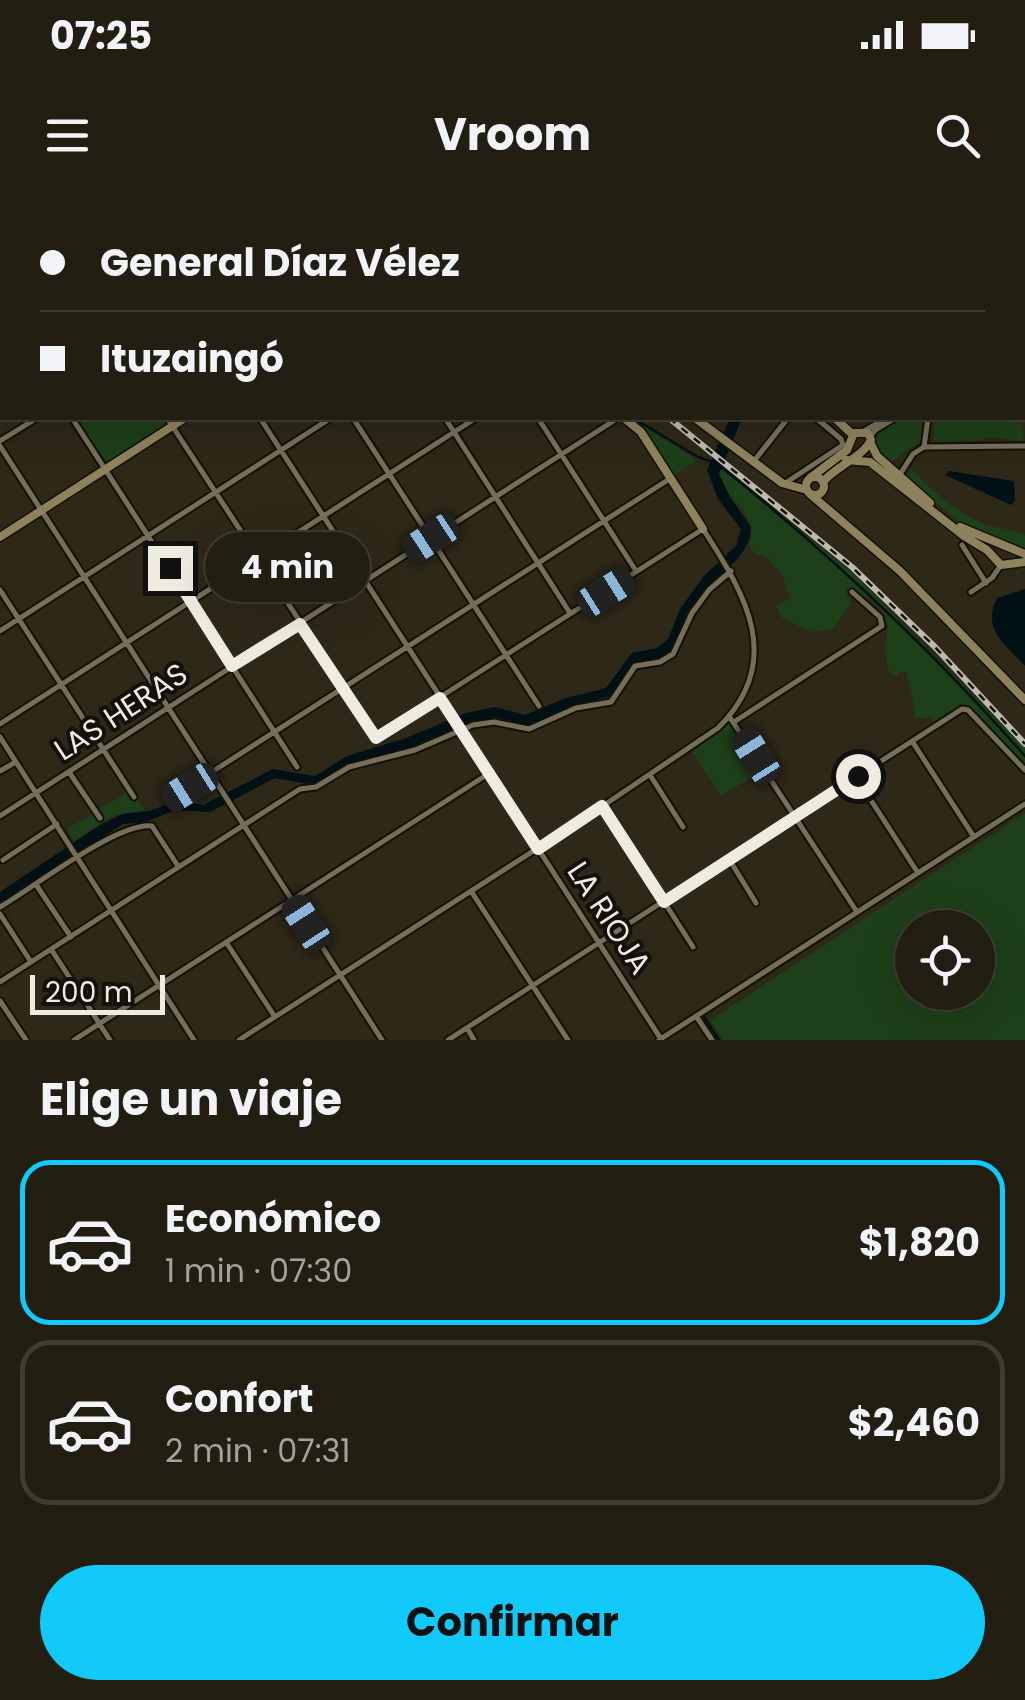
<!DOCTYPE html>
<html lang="es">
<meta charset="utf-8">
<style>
:root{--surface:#221e12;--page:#2e2b20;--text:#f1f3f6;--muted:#a2a29f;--line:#3f3c32;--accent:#11cafa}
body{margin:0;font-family:Poppins,sans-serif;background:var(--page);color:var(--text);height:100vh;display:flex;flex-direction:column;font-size:38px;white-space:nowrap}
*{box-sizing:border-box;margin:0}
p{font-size:32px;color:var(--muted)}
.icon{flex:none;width:55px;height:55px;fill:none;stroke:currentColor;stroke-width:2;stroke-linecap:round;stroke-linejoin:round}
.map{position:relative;height:840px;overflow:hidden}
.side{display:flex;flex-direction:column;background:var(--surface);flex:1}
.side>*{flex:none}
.hud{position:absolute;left:0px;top:0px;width:1025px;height:220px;box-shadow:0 10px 40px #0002,0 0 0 2px var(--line);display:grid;align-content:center;height:220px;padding:0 40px;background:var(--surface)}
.tools{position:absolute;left:895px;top:710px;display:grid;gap:20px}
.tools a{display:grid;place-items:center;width:100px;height:100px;border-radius:50%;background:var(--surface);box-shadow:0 10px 40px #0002,0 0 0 2px var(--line);font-size:50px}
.scale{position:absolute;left:30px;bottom:25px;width:135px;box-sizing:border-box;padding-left:10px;border:5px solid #eeebe0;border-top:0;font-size:28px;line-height:35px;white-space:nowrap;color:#eeebe0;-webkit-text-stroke:8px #13110a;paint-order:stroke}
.end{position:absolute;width:45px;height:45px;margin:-22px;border:12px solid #eeebe0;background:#111;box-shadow:0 0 0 5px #111}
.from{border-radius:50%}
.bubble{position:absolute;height:70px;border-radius:35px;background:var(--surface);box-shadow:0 10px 40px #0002,0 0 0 2px var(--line);font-size:32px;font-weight:700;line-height:70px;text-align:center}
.car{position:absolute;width:30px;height:60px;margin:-30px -15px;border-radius:12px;box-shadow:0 0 8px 2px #0007;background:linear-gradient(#222 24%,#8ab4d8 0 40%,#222 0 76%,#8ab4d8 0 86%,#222 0)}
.hud b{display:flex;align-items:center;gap:35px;height:95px;font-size:38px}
.hud b+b{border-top:2px solid var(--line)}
.hud i{width:25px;height:25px;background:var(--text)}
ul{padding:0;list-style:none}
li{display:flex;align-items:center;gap:30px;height:165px;margin:0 20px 15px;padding:0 20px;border:5px solid var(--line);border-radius:30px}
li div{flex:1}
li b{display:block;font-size:38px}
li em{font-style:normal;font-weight:700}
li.current{border-color:var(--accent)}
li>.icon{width:90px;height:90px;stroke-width:1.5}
h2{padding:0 40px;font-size:45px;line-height:120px}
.action{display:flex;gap:20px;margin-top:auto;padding:20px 40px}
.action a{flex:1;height:115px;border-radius:60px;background:var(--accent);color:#111;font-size:40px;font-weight:700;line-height:115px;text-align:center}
.status{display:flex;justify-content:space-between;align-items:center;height:70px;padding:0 50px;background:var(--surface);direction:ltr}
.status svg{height:28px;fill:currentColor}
header{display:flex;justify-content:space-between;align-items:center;height:130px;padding:0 40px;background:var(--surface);font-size:45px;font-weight:700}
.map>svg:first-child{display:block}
.green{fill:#1d3f19;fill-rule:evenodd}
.water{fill:#001116}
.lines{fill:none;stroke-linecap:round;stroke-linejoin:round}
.stream{stroke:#001116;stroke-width:2.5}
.street-casing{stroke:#151103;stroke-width:9}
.secondary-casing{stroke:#151103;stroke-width:11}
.street{stroke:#746f5d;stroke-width:5}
.secondary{stroke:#8e825e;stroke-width:8}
.rail-casing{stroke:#bdb9ad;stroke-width:6}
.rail{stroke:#13110a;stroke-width:2.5;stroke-dasharray:8;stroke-linecap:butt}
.route{stroke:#eeebe0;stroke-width:12}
.labels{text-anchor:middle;stroke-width:8;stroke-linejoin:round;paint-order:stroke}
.street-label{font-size:30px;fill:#eeebe0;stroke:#13110a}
</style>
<div class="status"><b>07:25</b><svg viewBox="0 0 49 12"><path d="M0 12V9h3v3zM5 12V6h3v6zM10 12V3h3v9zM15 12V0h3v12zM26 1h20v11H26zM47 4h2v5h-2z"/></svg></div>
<header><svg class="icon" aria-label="menu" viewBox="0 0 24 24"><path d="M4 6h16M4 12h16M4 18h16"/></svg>Vroom<svg class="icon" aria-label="search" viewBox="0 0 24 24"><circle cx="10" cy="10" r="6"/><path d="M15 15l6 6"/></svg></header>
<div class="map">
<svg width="1025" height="840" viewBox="0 0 1025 840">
<rect width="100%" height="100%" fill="#2d2818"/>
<path class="green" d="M75 218H164L168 224 108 264Z
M901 218H924L921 241 892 261 876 249C875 230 886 227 901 218Z
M934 218H1021L1024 241 987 237 981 240 934 242Z
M644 226 697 260 673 277 641 229Z
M720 265 854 374 1025 548V567L965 506 934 524 930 518H915C913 502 911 487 906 472H900L897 477 889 473 885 451 888 427 880 408 871 399 845 387 851 403 833 429 811 432 782 418 776 406 790 398 782 375 765 355 755 354 749 346C750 341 752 336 751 330 750 305 716 294 720 265Z
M911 268C926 286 964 318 987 325 1001 329 1012 328 1025 335V351L962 325 906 278Z
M729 521 762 570 721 596 692 551Z
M131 590 144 610 111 617 74 641 67 629Z
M1025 613V840H723L710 820ZM912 728H978V792H912Z"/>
<path class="water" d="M730 218H742L719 274 730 297 751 327C750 359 718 372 701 395 696 401 690 407 686 414 679 428 679 446 664 456 656 461 643 460 633 463L611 496 570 506 530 526 495 517 466 524 418 546 347 565 314 585 275 578 210 612 174 610 146 622 123 624 0 702V692L100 625 122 614 149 611 177 601 203 605 273 569 315 576 347 556 406 538 466 513 495 507 525 515 566 498 606 488 632 453 657 448 668 439 680 409 704 376 736 346 741 329 718 299 707 270Z
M949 271 1014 281 1015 301 1011 305 945 275Z
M1025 389V466C1006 445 981 429 997 398Z"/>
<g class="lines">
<path class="stream" d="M633 218 698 257 710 261
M720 266C830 354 932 450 1025 556
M704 817 719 840"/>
<defs>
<path id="street" d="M27 0 28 2
M119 0 121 2
M213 0 214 2
M305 0 307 2
M543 0 546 2
M663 0 666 2
M82 2 86 0
M228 2 231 0
M487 2 489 0
M581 2 583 0
M851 2 852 0
M900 2V0
M950 2 951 0
M0 56 2 55
M1022 85H1025
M1022 93 1025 92
M0 105 2 109
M1022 132 1025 130
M0 149 2 148
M72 218 297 567
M167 218 376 538 703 329C745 394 786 461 718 528L591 614 239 840
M260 218 661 839
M353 218 539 506
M445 218 570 413
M538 218 636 371
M864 231 887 218
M870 237 875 230 895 218
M0 241 37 218
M0 246 382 840
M924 247 928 218
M754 261 788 218
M899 276 913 254 924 247 1025 246
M787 282 843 245 841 239 816 218
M962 345 986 383
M0 390 134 597
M971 392 992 378 1001 365
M0 431 331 218
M729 516 857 712
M734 522 882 426 880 417 852 392
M0 524 476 218
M0 537 194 840
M912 541 974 637
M0 571 14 563
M69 572 100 618
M650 575 683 627
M856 577 918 673
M168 600 671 278
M603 606 693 747
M0 616 618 218
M729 659 756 703
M3 660 57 624
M37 686 71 737
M471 691 568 840
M0 707C33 688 117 622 152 626L178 666
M0 714 31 762
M226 742 275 817
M51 749 110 840
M0 782 300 589 316 587 349 567 415 550 473 525 494 522 529 529 576 508 611 502 635 466 660 462 673 454 692 413 709 390 731 371
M0 801 26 840
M696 816 712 840
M467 828 474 840
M74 840 488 574
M448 840 962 509 968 510 1025 570
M659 840 1025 604"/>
<path id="secondary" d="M345 0 348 2
M419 0 423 2
M839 2V0
M624 218 641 232 703 329
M695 218 782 283 807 290
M835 218 853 235
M870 242 877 256 930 303
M846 260 870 262 964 336 987 350 1001 365 1025 362
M806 286a9 9 0 1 1 18 0a9 9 0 1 1-18 0Z
M810 278 847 250 854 233H868L871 240C863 257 836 266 823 282
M810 294 900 371 1025 500
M960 327 1025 354
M0 337 185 218"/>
</defs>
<use href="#street" class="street-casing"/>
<use href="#secondary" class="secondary-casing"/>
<use href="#street" class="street"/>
<use href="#secondary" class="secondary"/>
<defs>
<path id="rail" d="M397 0 400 2
M669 218 852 367 935 447 1025 544"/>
</defs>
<use href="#rail" class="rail-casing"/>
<use href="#rail" class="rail"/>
</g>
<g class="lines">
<path class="route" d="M170 368 232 466 300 424 376 538 440 498 538 649 602 606 664 702 858 576"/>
</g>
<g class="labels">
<g class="street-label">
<text transform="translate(121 512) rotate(-33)" y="10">LAS HERAS</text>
<text transform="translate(609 718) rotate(57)" y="10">LA RIOJA</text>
</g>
</g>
</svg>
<div class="tools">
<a><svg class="icon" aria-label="locate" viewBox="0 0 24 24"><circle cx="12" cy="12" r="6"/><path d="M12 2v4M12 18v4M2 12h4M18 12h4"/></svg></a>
</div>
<div class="scale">200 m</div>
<i class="end from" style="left:858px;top:576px"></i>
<i class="end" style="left:170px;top:368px"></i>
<div class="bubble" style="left:205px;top:332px;width:165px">4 min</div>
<i class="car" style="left:431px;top:338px;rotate:237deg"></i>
<i class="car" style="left:606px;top:392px;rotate:58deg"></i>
<i class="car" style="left:756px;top:556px;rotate:328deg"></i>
<i class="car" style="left:190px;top:587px;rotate:238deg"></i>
<i class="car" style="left:306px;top:723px;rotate:327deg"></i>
<div class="hud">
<b><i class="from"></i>General Díaz Vélez</b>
<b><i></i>Ituzaingó</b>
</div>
</div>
<section class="side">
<h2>Elige un viaje</h2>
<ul>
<li class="current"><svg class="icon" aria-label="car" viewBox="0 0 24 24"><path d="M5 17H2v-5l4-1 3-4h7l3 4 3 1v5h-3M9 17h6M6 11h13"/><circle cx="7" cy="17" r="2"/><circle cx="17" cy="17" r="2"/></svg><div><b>Económico</b><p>1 min · 07:30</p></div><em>$1,820</em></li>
<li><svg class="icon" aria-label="car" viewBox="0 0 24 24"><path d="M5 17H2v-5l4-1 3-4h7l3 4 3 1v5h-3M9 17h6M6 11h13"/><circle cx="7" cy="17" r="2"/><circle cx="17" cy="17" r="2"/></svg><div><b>Confort</b><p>2 min · 07:31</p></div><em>$2,460</em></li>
</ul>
<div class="action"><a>Confirmar</a></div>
</section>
